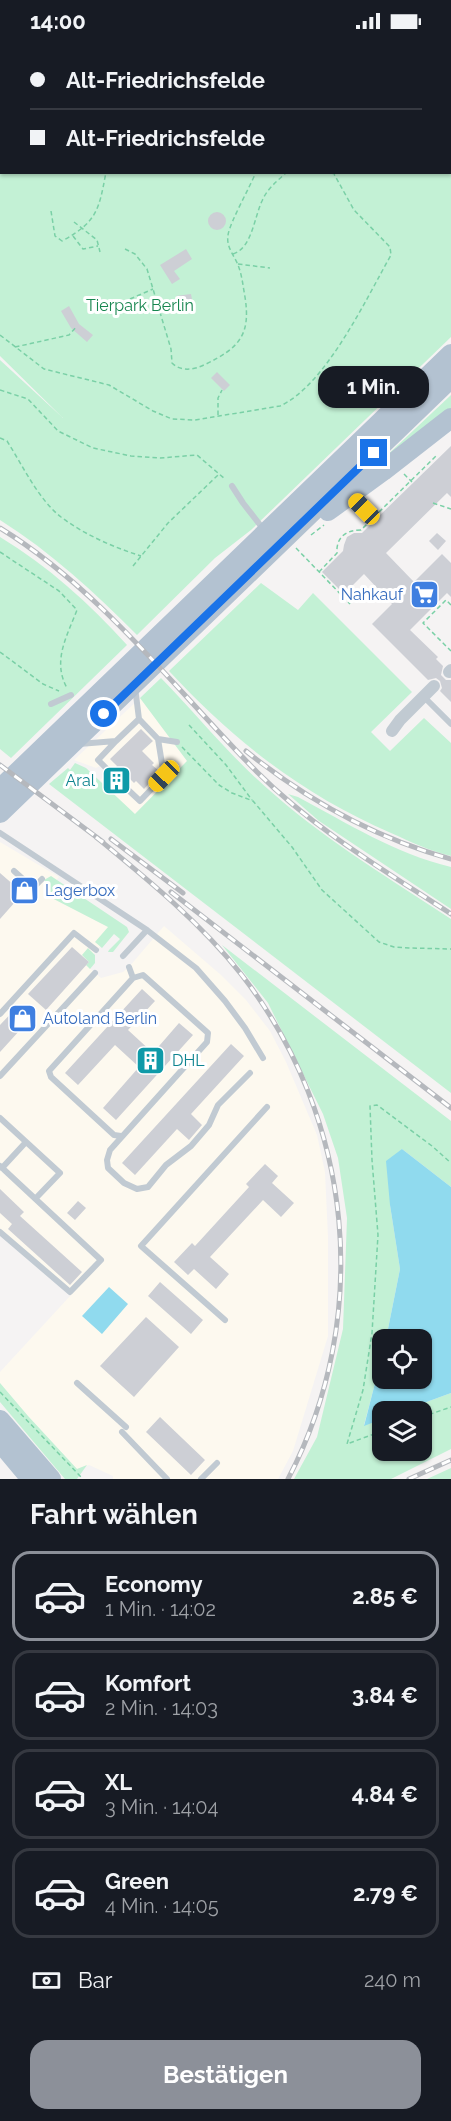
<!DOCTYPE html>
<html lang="de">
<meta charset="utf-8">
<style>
:root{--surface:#171b24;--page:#242831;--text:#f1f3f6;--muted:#9ea1a6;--line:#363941;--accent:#8c9099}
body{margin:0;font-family:Raleway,sans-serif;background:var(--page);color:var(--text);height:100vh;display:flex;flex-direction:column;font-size:22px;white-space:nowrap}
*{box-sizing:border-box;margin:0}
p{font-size:20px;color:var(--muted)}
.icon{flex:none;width:33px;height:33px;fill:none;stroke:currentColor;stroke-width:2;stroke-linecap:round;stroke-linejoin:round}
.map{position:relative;height:1437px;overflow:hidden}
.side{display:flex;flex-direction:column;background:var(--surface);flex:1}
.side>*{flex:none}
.top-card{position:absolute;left:0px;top:0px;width:452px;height:132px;box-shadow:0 2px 4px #0004;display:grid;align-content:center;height:132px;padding:0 30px;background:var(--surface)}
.controls{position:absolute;left:372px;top:1287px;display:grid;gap:12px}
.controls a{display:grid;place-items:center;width:60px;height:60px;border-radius:12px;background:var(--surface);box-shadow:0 2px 4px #0004;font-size:30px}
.end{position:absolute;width:27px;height:27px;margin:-14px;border:8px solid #1a73e8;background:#fff;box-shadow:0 0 0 3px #fff}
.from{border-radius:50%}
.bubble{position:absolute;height:42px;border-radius:18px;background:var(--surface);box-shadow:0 2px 4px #0004;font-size:20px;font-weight:700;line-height:42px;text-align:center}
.car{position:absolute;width:18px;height:36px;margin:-18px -9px;border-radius:8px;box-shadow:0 0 4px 2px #0007;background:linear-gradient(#f5c518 24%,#345 0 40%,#f5c518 0 76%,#345 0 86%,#f5c518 0)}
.top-card b{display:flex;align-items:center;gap:21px;height:57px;font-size:22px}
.top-card b+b{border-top:2px solid var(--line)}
.top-card i{width:15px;height:15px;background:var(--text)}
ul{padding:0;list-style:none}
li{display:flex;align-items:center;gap:18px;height:90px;margin:0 12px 9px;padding:0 18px;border:3px solid var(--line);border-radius:18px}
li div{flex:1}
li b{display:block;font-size:22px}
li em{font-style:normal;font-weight:700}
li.on{border-color:var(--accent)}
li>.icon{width:54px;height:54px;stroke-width:1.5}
h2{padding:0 30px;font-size:27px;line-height:72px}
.pay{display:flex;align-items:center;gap:15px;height:66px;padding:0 30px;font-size:22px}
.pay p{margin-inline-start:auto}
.action{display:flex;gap:12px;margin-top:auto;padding:12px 30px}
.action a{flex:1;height:69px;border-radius:18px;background:var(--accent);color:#fff;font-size:24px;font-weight:700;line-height:69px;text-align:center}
.status{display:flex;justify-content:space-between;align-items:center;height:42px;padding:0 30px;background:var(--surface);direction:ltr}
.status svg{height:16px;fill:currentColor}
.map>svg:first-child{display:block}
.commercial{fill:#fdf9ef}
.green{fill:#c3f1d5}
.water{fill:#90daee}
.building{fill:#cdcfd5}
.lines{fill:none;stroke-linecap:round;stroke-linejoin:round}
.path{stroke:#7ad0a6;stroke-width:1.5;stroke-dasharray:4.5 3;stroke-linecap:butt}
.service{stroke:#c1cad2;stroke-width:6}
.minor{stroke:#c1cad2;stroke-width:12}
.primary{stroke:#b3c2d1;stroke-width:20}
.rail-casing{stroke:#b5b8bd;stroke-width:5}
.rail{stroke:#fff;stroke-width:3;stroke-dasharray:9;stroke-linecap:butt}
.route{stroke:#1a73e8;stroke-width:8}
.labels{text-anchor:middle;stroke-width:6;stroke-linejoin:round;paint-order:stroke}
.park-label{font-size:16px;fill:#17864f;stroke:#fff}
.shop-label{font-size:16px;fill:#366cbe;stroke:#fff;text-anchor:start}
.culture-label{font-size:16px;fill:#0d838f;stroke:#fff;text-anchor:end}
</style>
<div class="status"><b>14:00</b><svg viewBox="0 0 49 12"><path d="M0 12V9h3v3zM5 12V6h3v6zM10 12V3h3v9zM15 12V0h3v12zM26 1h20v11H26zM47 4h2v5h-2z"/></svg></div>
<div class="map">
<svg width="451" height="1437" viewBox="0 0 451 1437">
<rect width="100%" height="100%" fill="#f5f3f3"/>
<path class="commercial" d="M266 0H451V69L450 70V2H265Z
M140 656 187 719 134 773 100 738 107 731 100 724 96 726 74 718Z
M0 800 59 835 45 852 114 888 88 918 89 920 86 923 101 936 123 930 129 925 164 884 221 933 246 958 270 989 286 1020 317 1093 325 1130 328 1195V1294L293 1409 278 1437H113V1434L89 1423 77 1427 28 1374 0 1341V1330L71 1253 0 1189Z"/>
<path class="green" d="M0 0H266L265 2H2V130H450L451 69V295L251 488 215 516 137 593C95 551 51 510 0 478V318L63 376 0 314Z
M451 353V369L382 418Z
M0 495C48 524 89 561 127 603L11 716 0 707Z
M261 541 298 568 313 551 412 650 371 690 390 709 424 676 451 701V814C430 809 411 800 391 791 303 753 234 699 169 629Z
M161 636C199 675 234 719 276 754 330 801 392 838 451 877V1051L49 742 68 726 70 728 75 721 86 726 135 772 187 719 140 656Z
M288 752 298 755C347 781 396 812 451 825V867L319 779Z
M51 834 127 885 129 890 113 910H108L109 908 120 897 114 892 102 906 95 900 108 885 44 852 50 845 44 838Z
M222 903 451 1079V1145L402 1107 390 1163 400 1227 386 1297 382 1298V1315L364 1383 382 1377V1408H422V1370L402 1369 451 1351V1407L391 1437H294L317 1395 343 1287 347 1176 338 1116 323 1072 268 961Z
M88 906 95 913V921L90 927 86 923 89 920 82 913Z
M0 1341 28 1374 77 1427 87 1423 77 1437H65L0 1360Z
M451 1426V1437H427Z"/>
<path class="water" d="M402 1107 451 1145V1351L402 1369 382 1370V1377L364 1384 382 1314V1336H422V1298L386 1297 400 1227 390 1163 386 1119Z
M109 1245 128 1262 102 1292 82 1274Z"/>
<path class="building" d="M208 179a9 9 0 1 1 18 0a9 9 0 1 1-18 0Z
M186 207 192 217 174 229 180 237 172 242 160 223Z
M191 252 193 263 177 265 176 254Z
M69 264 79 282 93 293 87 300 71 286 61 269Z
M217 330 230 343 224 349 211 336Z
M451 404V455L447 451 386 511 414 540 442 512 451 521V555L447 551 410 588 438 615 436 617 443 624 441 633 446 638H451V660L440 649 442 646 440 639 436 636 428 638 372 582 392 562 364 532 344 552 322 530 343 509 344 503 347 495 354 491H362L372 481 376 480 378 475Z
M437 491 446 499 438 508 429 499Z
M141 687 153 699 142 709 154 721 152 723 158 728V732L144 747 136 739 134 741 130 737 127 740H121L119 749 105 735H112L115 731 114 727 117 724 110 717Z
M0 831 23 851 0 877Z
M72 905 89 920 46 968 28 952Z
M142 947 155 959 128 988 153 1011 179 981 193 993 116 1078 103 1066 139 1025 115 1003 78 1043 65 1031Z
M17 965 30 977 0 1010V983Z
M231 1002 244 1014 191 1072 202 1083 189 1098 177 1087 135 1133 122 1121Z
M265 1122 278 1134 272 1141 294 1161 281 1175 263 1158 210 1215 229 1232 216 1247 194 1227 188 1233 174 1220 192 1201 195 1204 249 1145 246 1142Z
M0 1147 24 1170 20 1174 82 1230 70 1243 8 1187 12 1182 0 1171Z
M78 1159 86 1166 75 1178 67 1171Z
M160 1240 203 1278 191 1292 148 1254Z
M146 1275 179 1305 134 1355 100 1324Z
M160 1375 205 1418 191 1433 146 1390Z"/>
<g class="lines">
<path class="path" d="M133 0 134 2
M209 2 210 0
M274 2 275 0
M0 118 2 117
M329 130 334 132 338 130
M51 169 55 194 62 199C97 180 99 168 106 130
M74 180 97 198 100 210
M73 194 83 207 98 204
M125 207 135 212 147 227 171 307 172 321C181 330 194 328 206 322 239 306 251 293 245 255 243 244 242 233 238 223 234 213 226 205 228 193 230 180 250 145 256 130
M233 212C252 206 254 176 262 159 267 147 277 139 287 130
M238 222 270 226
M130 257 153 247
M0 293 44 327 109 343 153 369 172 377 195 378 280 364C326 343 366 257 391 213L390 205 354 168 334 132
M15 305 69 293 77 284
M0 348 28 357 58 389 93 406 131 414 160 416 197 413 225 437
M218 373V356L222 348
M0 396 7 399C23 424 38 457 61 475 85 493 113 505 141 514
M404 432 412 440
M433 461 451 467
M379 470 436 414
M311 493 324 483
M296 506 350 562
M0 510 59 549 77 568C67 594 52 619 67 646
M133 524 168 481 218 433
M319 530 337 511C336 496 345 488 361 488L367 482
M451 563 446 558 423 581 451 609
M0 610 43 642 59 649
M189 683 226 723 252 758
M182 705 219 743 232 751 253 759 292 805 322 848 379 900 394 905 409 906 451 907
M0 1350 81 1435
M422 1375 451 1365
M382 1389 347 1402 363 1348 372 1291 378 1193 372 1118 370 1064 377 1063 432 1104 451 1121"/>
<path class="service" d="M232 444 243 461 264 488
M353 455 373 476
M424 655 451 682
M51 662 71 653
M158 697 177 700
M79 702 116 699 139 677 135 645
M110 730 98 718 116 699
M124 744 140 759 164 734 158 697 139 677
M0 791 147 888 196 926 225 959 245 986 263 1016
M14 829 33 846 42 837
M123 914 147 888
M129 925 133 936
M0 972 74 891 96 908
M0 1034 95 931
M0 1076 60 1131 36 1156
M121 1094 114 1093 51 1035 49 1029 133 936 143 933 208 991 207 1000 110 1108 107 1118 108 1126 124 1141 137 1147 148 1145 166 1123 191 1104 209 1083 218 1063 250 1031
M0 1124 101 1218 70 1250 0 1190
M2 1126 26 1100
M225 1278 141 1204 267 1065
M77 1341 126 1385
M122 1390 167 1437
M201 1437 217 1421"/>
<path class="minor" d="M449 630 451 628
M392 689 400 678 434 644"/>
<path class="primary" d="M328 469 383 429 451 376
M0 747 451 312
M0 771 451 336
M0 1378 51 1437
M0 1400 31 1437"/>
<defs>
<path id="rail" d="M0 486C101 548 174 646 257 730 314 787 384 828 451 872
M246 709C307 758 375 796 451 817
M0 723 103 800
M96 795C147 837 200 880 241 932 354 1077 373 1274 288 1437
M111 797 183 851
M171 850 451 1066
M409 1437 451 1418"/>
</defs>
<use href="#rail" class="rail-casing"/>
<use href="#rail" class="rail"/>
</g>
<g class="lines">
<path class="route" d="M104 672 374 411"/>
</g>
<defs>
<symbol id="supermarket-square" viewBox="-11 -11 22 22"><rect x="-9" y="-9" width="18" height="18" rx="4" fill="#3f7fe0" stroke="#fff"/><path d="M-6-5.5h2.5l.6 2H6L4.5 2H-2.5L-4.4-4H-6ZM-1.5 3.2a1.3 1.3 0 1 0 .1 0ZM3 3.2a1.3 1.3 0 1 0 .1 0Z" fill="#fff"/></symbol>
<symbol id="building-square" viewBox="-11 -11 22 22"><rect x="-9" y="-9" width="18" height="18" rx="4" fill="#0f9aa8" stroke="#fff"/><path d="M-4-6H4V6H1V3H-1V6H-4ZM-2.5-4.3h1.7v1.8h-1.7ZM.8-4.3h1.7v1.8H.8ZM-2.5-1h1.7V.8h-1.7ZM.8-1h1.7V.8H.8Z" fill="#fff"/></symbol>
<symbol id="shop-square" viewBox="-11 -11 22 22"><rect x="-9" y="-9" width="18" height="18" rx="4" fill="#3f7fe0" stroke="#fff"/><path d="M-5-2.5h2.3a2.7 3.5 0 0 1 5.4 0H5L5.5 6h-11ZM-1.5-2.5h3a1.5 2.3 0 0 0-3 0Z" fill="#fff"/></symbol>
</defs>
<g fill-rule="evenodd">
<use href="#supermarket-square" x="408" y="536" width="33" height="33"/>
<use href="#building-square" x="100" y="722" width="33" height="33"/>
<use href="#shop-square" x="8" y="832" width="33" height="33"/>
<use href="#shop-square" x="6" y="960" width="33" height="33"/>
<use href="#building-square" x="134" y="1002" width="33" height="33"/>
</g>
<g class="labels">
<g class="park-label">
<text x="140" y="269">Tierpark Berlin</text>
</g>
<g class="shop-label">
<text x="403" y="558" text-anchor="end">Nahkauf</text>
<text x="45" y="854">Lagerbox</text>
<text x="43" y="982">Autoland Berlin</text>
</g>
<g class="culture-label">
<text x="95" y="744">Aral</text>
<text x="172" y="1024" text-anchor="start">DHL</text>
</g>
</g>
</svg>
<div class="controls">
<a><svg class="icon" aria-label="locate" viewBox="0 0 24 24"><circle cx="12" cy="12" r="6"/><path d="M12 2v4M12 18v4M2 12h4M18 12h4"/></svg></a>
<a><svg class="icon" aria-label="layers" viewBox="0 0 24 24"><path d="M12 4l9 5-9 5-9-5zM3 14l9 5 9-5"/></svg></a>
</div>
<i class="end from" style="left:104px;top:672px"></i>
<i class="end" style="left:374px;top:411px"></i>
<div class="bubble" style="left:318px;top:324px;width:111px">1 Min.</div>
<i class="car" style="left:364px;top:467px;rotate:315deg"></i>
<i class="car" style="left:164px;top:734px;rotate:224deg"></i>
<div class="top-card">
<b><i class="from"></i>Alt-Friedrichsfelde</b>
<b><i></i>Alt-Friedrichsfelde</b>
</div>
</div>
<section class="side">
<h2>Fahrt wählen</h2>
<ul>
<li class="on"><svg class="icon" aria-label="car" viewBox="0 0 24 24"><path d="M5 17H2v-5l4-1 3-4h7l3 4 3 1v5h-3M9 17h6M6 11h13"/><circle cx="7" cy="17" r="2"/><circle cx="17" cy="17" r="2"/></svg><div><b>Economy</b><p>1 Min. · 14:02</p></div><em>2.85 €</em></li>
<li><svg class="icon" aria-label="car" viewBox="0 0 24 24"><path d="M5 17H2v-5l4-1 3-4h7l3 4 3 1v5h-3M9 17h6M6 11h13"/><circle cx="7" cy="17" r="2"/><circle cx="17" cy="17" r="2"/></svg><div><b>Komfort</b><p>2 Min. · 14:03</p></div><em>3.84 €</em></li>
<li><svg class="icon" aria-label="car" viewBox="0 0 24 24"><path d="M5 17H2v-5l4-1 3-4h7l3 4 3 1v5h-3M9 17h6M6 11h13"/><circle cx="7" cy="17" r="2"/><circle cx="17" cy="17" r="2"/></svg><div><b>XL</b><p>3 Min. · 14:04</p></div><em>4.84 €</em></li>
<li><svg class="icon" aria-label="car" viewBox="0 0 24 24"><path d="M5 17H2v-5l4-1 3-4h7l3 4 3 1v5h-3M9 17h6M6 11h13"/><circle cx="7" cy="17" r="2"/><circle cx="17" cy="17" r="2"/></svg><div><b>Green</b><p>4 Min. · 14:05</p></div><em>2.79 €</em></li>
</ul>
<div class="pay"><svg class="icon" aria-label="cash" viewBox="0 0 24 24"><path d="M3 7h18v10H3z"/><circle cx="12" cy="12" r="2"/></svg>Bar<p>240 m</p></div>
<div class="action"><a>Bestätigen</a></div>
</section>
